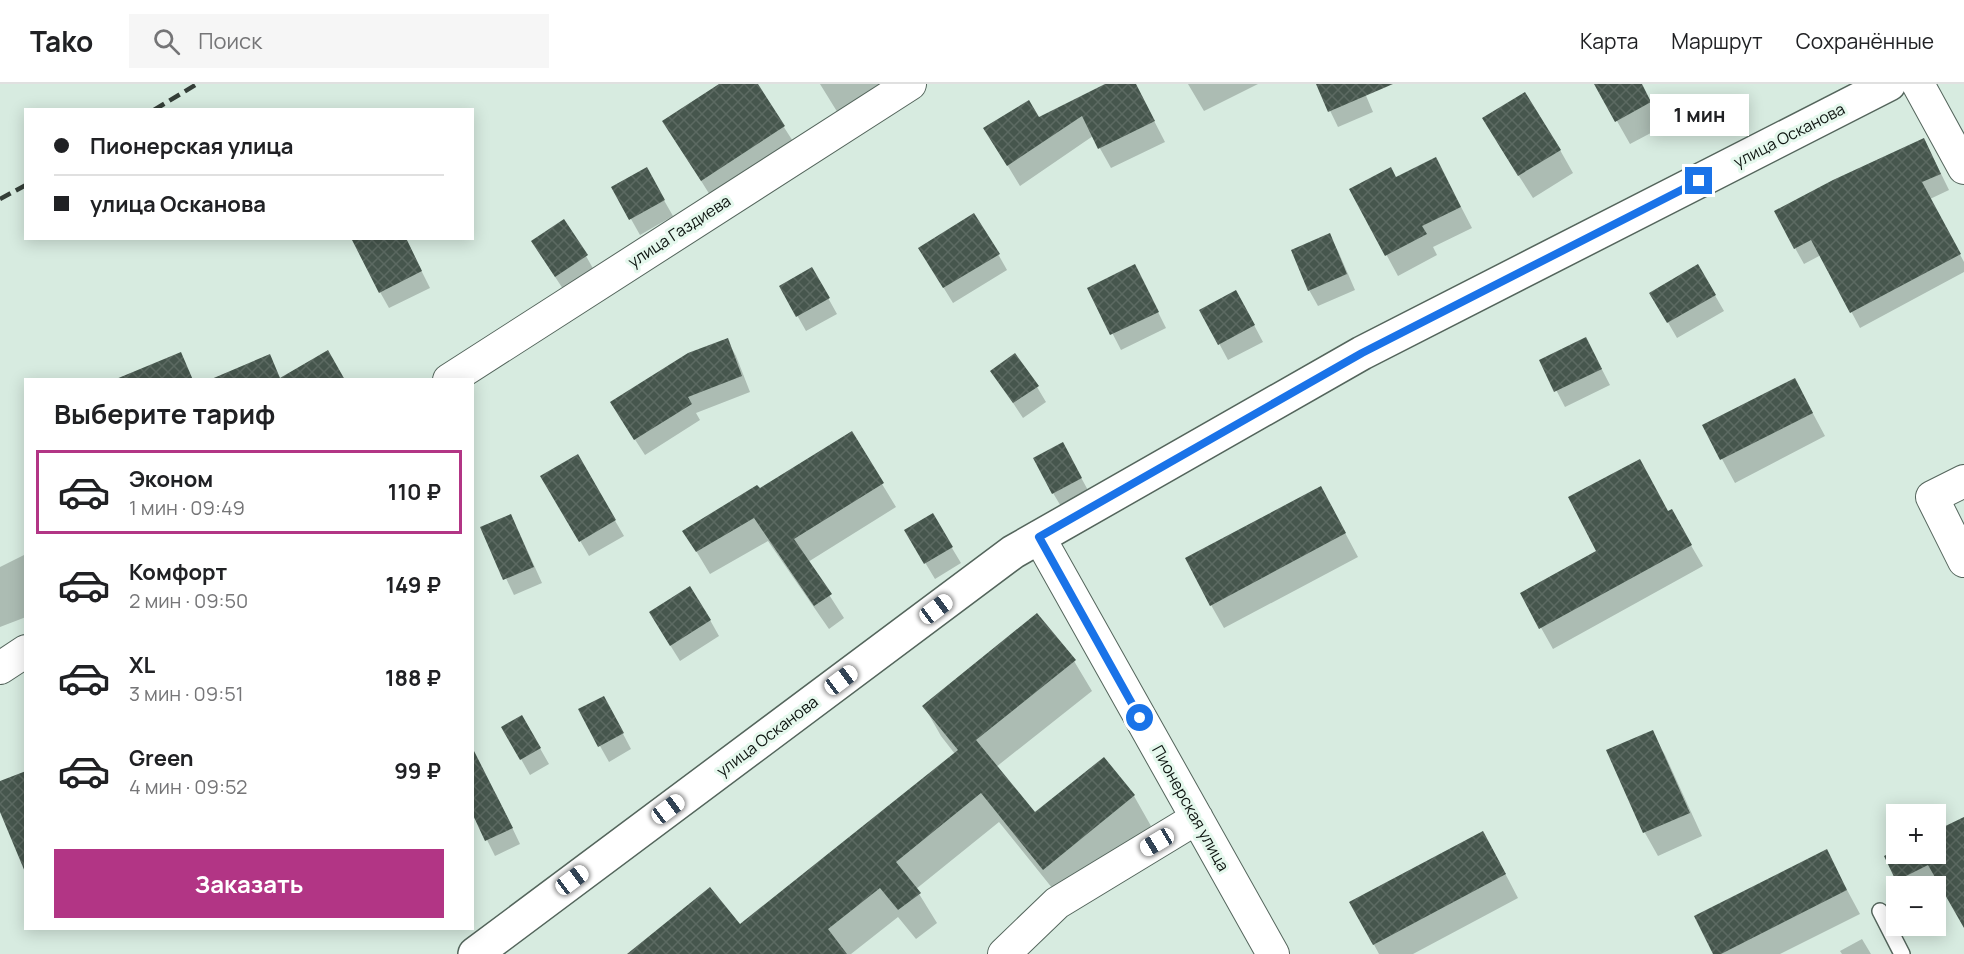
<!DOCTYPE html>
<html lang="ru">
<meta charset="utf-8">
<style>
:root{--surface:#fff;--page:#f6f6f6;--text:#202124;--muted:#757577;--line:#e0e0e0;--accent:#b23585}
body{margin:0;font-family:Manrope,sans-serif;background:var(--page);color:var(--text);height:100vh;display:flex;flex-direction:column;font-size:22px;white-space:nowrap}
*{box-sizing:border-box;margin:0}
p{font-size:20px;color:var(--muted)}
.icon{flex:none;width:33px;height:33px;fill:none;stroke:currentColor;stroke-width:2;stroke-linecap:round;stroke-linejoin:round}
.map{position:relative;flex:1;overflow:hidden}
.sheet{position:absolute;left:24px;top:294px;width:450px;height:552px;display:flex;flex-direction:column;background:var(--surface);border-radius:0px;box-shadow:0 3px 15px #0003}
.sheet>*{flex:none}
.hud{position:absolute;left:24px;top:24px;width:450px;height:132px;border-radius:0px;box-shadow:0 3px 15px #0003;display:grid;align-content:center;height:132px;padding:0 30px;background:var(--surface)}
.fabs{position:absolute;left:1886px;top:720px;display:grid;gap:12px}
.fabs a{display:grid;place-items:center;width:60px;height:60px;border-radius:0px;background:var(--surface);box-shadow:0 3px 15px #0003;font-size:30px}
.end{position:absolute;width:27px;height:27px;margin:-14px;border:8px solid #1a73e8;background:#fff;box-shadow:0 0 0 3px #fff}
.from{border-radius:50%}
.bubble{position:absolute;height:42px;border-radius:0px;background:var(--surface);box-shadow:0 3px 15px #0003;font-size:20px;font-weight:700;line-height:42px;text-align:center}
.car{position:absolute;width:18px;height:36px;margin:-18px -9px;border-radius:8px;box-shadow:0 0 4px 2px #0007;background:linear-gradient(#fff 24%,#345 0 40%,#fff 0 76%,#345 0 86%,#fff 0)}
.hud b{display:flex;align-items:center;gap:21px;height:57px;font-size:22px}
.hud b+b{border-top:2px solid var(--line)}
.hud i{width:15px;height:15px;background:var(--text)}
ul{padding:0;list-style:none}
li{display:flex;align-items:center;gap:18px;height:84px;margin:0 12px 9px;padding:0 18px;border:3px solid transparent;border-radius:0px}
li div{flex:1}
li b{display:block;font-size:22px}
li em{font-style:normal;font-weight:700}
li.current{border-color:var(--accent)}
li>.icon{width:54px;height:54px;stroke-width:1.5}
h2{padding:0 30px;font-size:27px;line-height:72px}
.action{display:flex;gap:12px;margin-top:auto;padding:12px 30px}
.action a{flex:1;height:69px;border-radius:0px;background:var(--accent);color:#fff;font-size:24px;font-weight:700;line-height:69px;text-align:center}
header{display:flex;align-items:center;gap:36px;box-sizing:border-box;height:84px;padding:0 30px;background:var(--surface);border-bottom:2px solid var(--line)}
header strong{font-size:28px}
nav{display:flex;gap:33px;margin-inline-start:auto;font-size:21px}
.search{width:420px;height:54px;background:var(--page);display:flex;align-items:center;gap:15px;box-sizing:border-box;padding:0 21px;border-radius:0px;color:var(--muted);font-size:22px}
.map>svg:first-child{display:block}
.shadow{fill:#0003}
.building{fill:url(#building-cross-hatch)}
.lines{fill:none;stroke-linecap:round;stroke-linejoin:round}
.lane-casing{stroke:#54655c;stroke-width:18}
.street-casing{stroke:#54655c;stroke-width:34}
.secondary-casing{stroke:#54655c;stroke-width:36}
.lane{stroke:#fff;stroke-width:15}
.street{stroke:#fff;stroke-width:32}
.secondary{stroke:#fff;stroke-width:33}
.rail{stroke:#343e38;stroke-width:4.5;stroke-dasharray:12 6;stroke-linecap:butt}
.route{stroke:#1a73e8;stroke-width:8}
.labels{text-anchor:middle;stroke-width:6;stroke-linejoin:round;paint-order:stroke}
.street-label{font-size:16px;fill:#0d1410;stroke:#e5f8ed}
</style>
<header>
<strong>Tako</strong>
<div class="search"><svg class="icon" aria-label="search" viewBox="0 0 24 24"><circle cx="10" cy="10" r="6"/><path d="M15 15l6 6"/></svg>Поиск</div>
<nav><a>Карта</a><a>Маршрут</a><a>Сохранённые</a></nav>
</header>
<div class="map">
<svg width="1964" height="870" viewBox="0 0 1964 870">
<defs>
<pattern id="building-cross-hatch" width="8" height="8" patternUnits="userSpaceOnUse" patternTransform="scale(1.5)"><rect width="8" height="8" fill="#46564d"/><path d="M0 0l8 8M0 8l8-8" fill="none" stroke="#5c6a62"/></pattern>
</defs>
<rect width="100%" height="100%" fill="#d7ebe0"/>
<path class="shadow" d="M721 0H756L798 65 715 119 664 38Z
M820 0H897L841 34Z
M1109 0H1135L1165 58 1111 84 1093 52 1020 102 997 64 1039 35Z
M1188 0H1258L1204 27Z
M1317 0H1361L1373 28 1338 43Z
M1596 0H1641L1664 42 1630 60Z
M1924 55 1949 106 1930 115 1964 178V188L1860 244 1821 171 1804 180 1795 164Z
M1497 58 1560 66 1573 89 1533 114Z
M646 85 673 132 640 151 613 103Z
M1396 95 1447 96 1472 144 1433 163 1437 171 1398 192 1351 106Z
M1329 151 1338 167 1355 206 1318 222 1309 206Z
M405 154 430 204 389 224 380 208Z
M998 170 1007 186 953 219 929 180Z
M586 172 595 188 565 208 542 173Z
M1698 182 1724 227 1677 254 1651 209Z
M812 185 837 230 806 247 781 203Z
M1143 198 1166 244 1121 266 1089 204Z
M1245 224 1263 258 1228 276 1201 226Z
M727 256 736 272 750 308 696 329 700 336 645 371 621 334Z
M1594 270 1610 301 1565 323 1541 277Z
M992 287 1037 303 1046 318 1023 334Z
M1795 296 1825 352 1735 399 1704 342Z
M851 349 896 423 808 478 844 534 829 545 768 457 710 490 684 447 759 406Z
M577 372 624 452 589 472 542 392Z
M1071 375 1090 410 1062 424 1053 409Z
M1671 427 1703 482 1553 565 1522 510Z
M1334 428 1358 473 1224 544 1211 521Z
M932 431 961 479 935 495 906 447Z
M510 432 519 448 542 499 514 511 482 444Z
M26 470V533L0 543V483Z
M710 536 719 552 680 577 660 545Z
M1074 577 1092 607 996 683 1034 730 1104 675 1134 712 1151 742 1061 815 999 738 916 805 937 839 916 855 898 833 851 870H630L740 843 955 670 941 652 924 622Z
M612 629 631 665 609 678 600 662Z
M522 633 549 680 530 691 503 643Z
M1652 648 1665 671 1702 752 1658 772 1645 749 1608 667Z
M496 710 520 760 495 772 472 726Z
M1964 735V841L1942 802 1935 805V802H1901L1886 773 1896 768V770H1935V749Z
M1826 767 1860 830 1780 870H1715Z
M1496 772 1518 814 1413 870H1379L1351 818Z
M1862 855 1871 870H1842L1840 867Z"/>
<path class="building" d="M719 0H758L785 42 701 97 662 37Z
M1105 0H1136L1155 37 1098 65 1082 32 1007 82 983 44 1029 16 1039 33Z
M1316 0H1393L1328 28Z
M1594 0H1642L1651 18 1615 38Z
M1525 8 1561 66 1518 92 1482 34Z
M1924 54 1941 90 1922 98 1961 170 1850 229 1811 156 1794 165 1774 127 1833 96Z
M1436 73 1461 123 1422 142 1427 150 1385 172 1349 105 1391 83 1396 93Z
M647 83 665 116 629 136 611 103Z
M974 129 1000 170 943 204 918 164Z
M564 135 588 171 555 193 531 157Z
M1330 149 1347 190 1308 207 1291 166Z
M351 154H406L422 187 379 209Z
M1135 180 1159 228 1110 251 1087 204Z
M1698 180 1716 211 1667 239 1649 209Z
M812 183 830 214 796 233 779 202Z
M1236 206 1255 241 1218 261 1199 226Z
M1586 253 1602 285 1554 308 1539 276Z
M728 254 742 292 688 313 692 320 634 356 610 318 688 269Z
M328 266 345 296H209L270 270 280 294Z
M181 268 193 296H116V295Z
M1015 269 1039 302 1013 319 990 287Z
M1795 294 1813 329 1720 376 1702 341Z
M852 347 884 399 794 455 832 510 814 522 754 434 696 468 682 447 757 401 760 404Z
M1063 358 1082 394 1052 410 1033 374Z
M578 370 616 436 579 458 540 392Z
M1640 375 1668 427 1672 425 1692 461 1539 545 1520 509 1596 467 1568 413Z
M1321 402 1346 449 1210 522 1185 474Z
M933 429 953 463 924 480 904 446Z
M511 430 534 483 503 496 480 443Z
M690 502 711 536 670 562 649 528Z
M1037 529 1076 576 976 656 1035 728 1104 673 1135 711 1043 786 981 709 896 778 921 809 898 826 880 804 828 845 847 870H627L710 803 740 840 958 666 922 622Z
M604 612 624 649 598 663 578 625Z
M522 631 541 664 520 676 501 643Z
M1653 646 1690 729 1643 749 1606 666Z
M472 663 513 744 485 757 472 729Z
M26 687V788H25L0 728V697Z
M1964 733V844L1928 781 1896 797 1884 772 1896 766V770H1935V747Z
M1483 747 1506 790 1373 861 1349 818Z
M1827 765 1847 806 1721 870H1713L1694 832Z"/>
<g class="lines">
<defs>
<path id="lane" d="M1880 827 1902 870"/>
<path id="street" d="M1918 0 1964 84
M449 296 910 0
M1964 397 1932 413 1964 477
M1039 453 1273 870
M0 584 26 567
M1004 870 1057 819 1197 734"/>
<path id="secondary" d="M475 870 1013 468 1362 269 1889 0"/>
</defs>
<use href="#lane" class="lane-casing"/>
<use href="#street" class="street-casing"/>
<use href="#secondary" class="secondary-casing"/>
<use href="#lane" class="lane"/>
<use href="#street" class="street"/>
<use href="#secondary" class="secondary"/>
<path class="rail" d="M154 26 197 0
M0 115 26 101"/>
</g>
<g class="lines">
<path class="route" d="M1140 634 1039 453 1362 269 1699 97"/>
</g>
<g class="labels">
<g class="street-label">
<text transform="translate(1789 51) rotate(-27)" y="6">улица Осканова</text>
<text transform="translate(679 147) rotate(-33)" y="6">улица Газдиева</text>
<text transform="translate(767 652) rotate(-37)" y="6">улица Осканова</text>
<text transform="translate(1191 724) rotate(61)" y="6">Пионерская улица</text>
</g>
</g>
</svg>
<div class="fabs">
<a>+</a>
<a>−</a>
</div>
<i class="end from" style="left:1140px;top:634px"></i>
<i class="end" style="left:1699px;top:97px"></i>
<div class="bubble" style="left:1650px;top:10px;width:99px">1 мин</div>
<i class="car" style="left:936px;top:525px;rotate:53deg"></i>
<i class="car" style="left:841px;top:596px;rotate:53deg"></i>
<i class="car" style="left:668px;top:725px;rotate:53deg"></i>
<i class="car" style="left:1157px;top:758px;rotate:239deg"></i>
<i class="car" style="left:572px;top:796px;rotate:53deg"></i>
<div class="hud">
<b><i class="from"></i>Пионерская улица</b>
<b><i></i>улица Осканова</b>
</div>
<section class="sheet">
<h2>Выберите тариф</h2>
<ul>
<li class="current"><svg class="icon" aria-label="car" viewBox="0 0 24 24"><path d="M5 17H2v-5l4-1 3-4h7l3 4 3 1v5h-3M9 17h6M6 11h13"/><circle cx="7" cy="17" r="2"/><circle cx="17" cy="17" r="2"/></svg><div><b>Эконом</b><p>1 мин · 09:49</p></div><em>110 ₽</em></li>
<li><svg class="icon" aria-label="car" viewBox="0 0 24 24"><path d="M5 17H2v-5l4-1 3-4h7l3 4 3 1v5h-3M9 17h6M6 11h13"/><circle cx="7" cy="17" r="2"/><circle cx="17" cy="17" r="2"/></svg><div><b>Комфорт</b><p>2 мин · 09:50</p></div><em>149 ₽</em></li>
<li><svg class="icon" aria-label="car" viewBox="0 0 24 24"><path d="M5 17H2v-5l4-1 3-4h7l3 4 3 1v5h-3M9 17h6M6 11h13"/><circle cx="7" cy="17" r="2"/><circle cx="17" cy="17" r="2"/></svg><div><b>XL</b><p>3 мин · 09:51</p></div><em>188 ₽</em></li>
<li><svg class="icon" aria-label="car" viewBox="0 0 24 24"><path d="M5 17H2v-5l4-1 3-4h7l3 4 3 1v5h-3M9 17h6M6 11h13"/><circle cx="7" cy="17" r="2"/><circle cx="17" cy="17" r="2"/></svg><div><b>Green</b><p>4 мин · 09:52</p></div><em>99 ₽</em></li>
</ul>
<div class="action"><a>Заказать</a></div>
</section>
</div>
